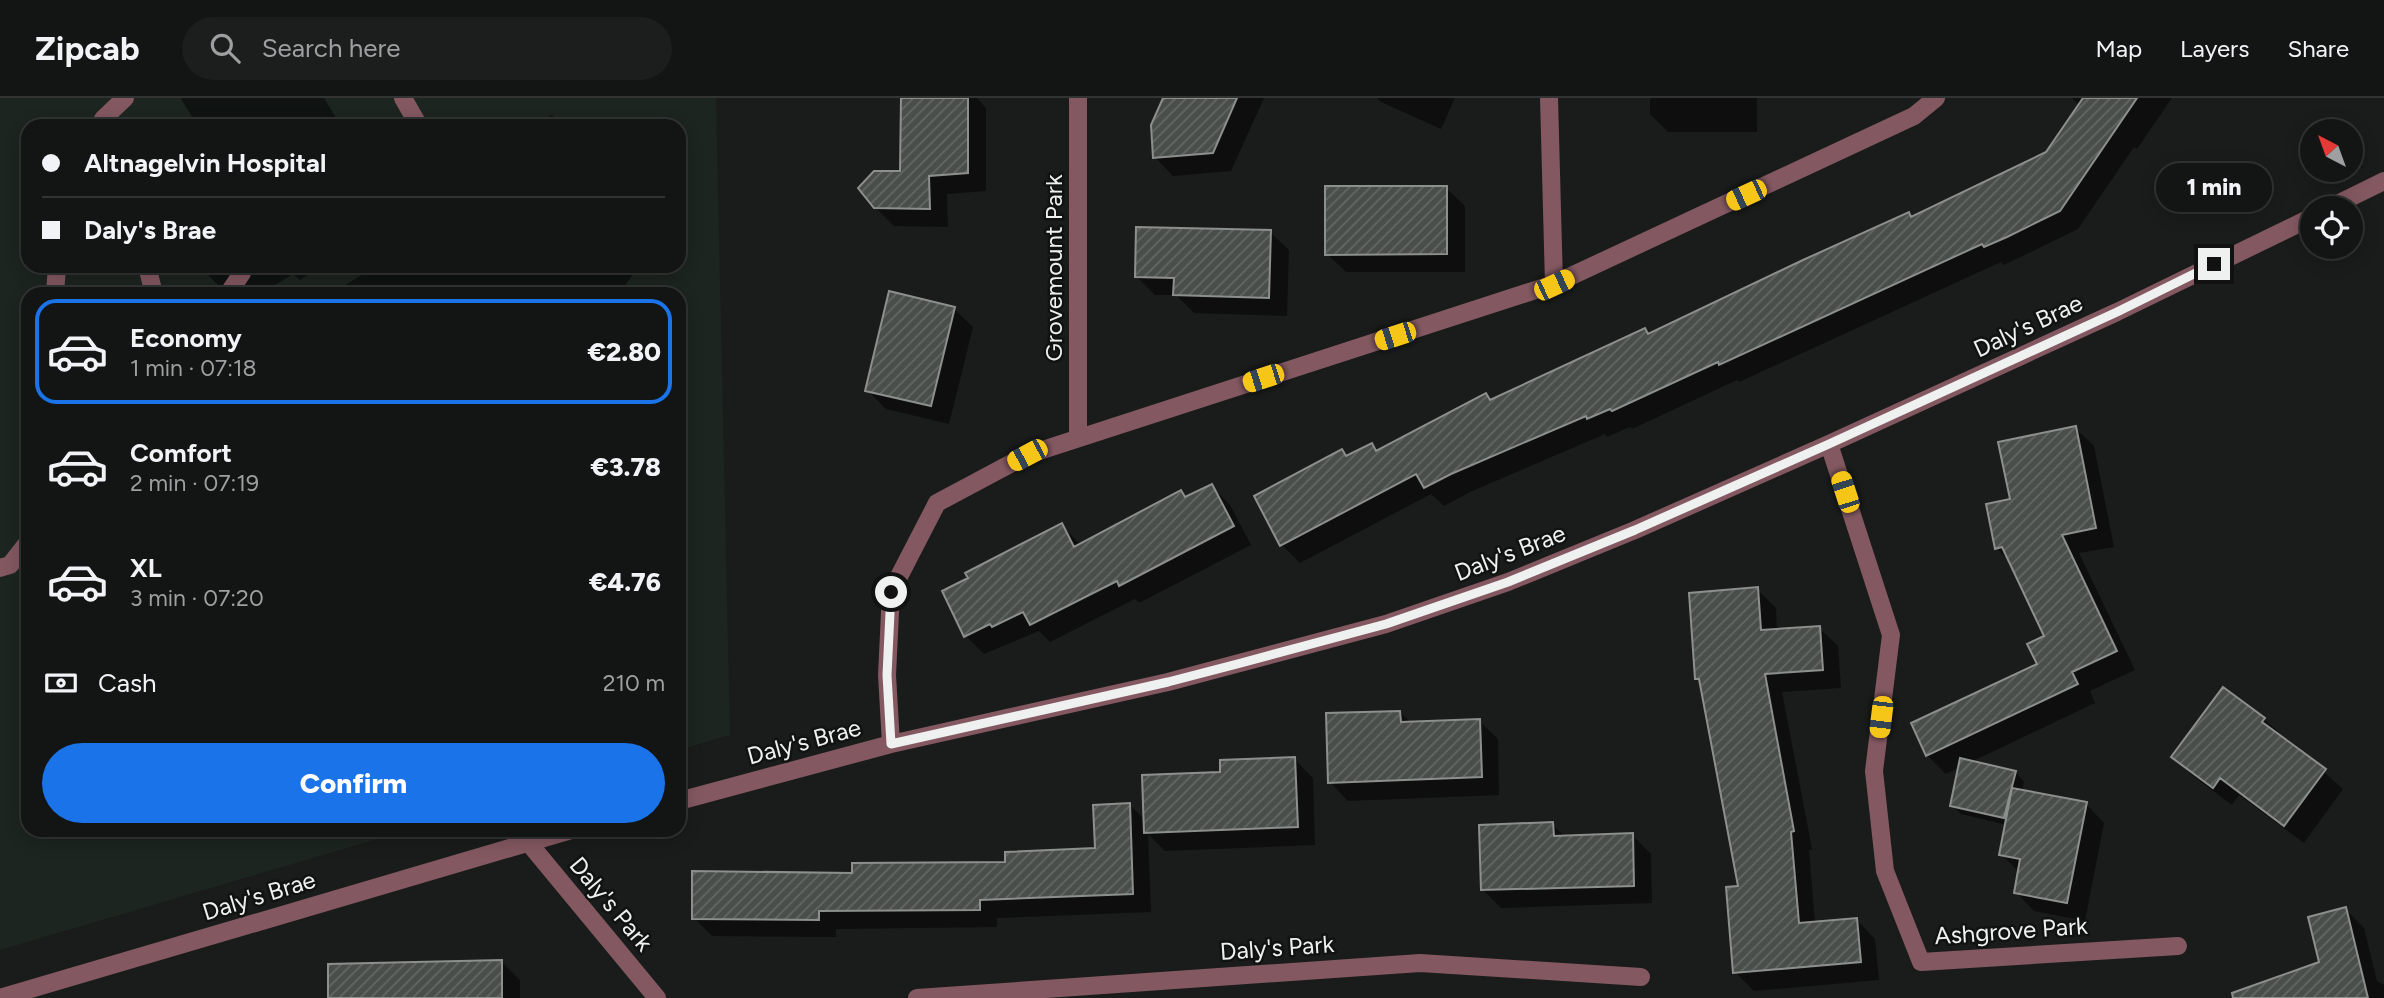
<!DOCTYPE html>
<meta charset="utf-8">
<style>
:root{--surface:#131514;--page:#1c1e1d;--text:#f1f3f6;--muted:#9d9fa0;--line:#323434;--accent:#1a73e8}
body{margin:0;font-family:Figtree,sans-serif;background:var(--page);color:var(--text);height:100vh;display:flex;flex-direction:column;font-size:26px;white-space:nowrap}
*{box-sizing:border-box;margin:0}
p{font-size:23px;color:var(--muted)}
.icon{flex:none;width:38px;height:38px;fill:none;stroke:currentColor;stroke-width:2;stroke-linecap:round;stroke-linejoin:round}
.map{position:relative;flex:1;overflow:hidden}
.sheet{position:absolute;left:21px;top:189px;width:665px;height:550px;display:flex;flex-direction:column;background:var(--surface);border-radius:21px;box-shadow:0 4px 18px #0003,0 0 0 2px var(--line)}
.sheet>*{flex:none}
.top-card{position:absolute;left:21px;top:21px;width:665px;height:154px;border-radius:21px;box-shadow:0 4px 18px #0003,0 0 0 2px var(--line);display:grid;align-content:center;height:154px;padding:0 21px;background:var(--surface)}
.needle{width:46px;rotate:319deg}
.buttons{position:absolute;left:2300px;top:21px;display:grid;gap:14px}
.buttons a{display:grid;place-items:center;width:63px;height:63px;border-radius:50%;background:var(--surface);box-shadow:0 4px 18px #0003,0 0 0 2px var(--line);font-size:35px}
.end{position:absolute;width:32px;height:32px;margin:-16px;border:9px solid #eef1ef;background:#111;box-shadow:0 0 0 4px #111}
.from{border-radius:50%}
.bubble{position:absolute;height:49px;border-radius:24px;background:var(--surface);box-shadow:0 4px 18px #0003,0 0 0 2px var(--line);font-size:23px;font-weight:800;line-height:49px;text-align:center}
.car{position:absolute;width:21px;height:42px;margin:-21px -10px;border-radius:9px;box-shadow:0 0 5px 2px #0007;background:linear-gradient(#f5c518 24%,#345 0 40%,#f5c518 0 76%,#345 0 86%,#f5c518 0)}
.top-card b{display:flex;align-items:center;gap:24px;height:66px;font-size:26px}
.top-card b+b{border-top:2px solid var(--line)}
.top-card i{width:18px;height:18px;background:var(--text)}
ul{padding:12px 0 0;list-style:none}
li{display:flex;align-items:center;gap:21px;height:105px;margin:0 14px 10px;padding:0 7px;border:4px solid transparent;border-radius:21px}
li div{flex:1}
li b{display:block;font-size:26px}
li em{font-style:normal;font-weight:800}
li.current{border-color:var(--accent)}
li>.icon{width:63px;height:63px;stroke-width:1.5}
.pay{display:flex;align-items:center;gap:18px;height:77px;padding:0 21px;font-size:26px}
.pay p{margin-inline-start:auto}
.button{display:flex;gap:14px;margin-top:auto;padding:14px 21px}
.button a{flex:1;height:80px;border-radius:42px;background:var(--accent);color:#fff;font-size:28px;font-weight:800;line-height:80px;text-align:center}
header{display:flex;align-items:center;gap:42px;box-sizing:border-box;height:98px;padding:0 35px;background:var(--surface);border-bottom:2px solid var(--line)}
header strong{font-size:33px}
nav{display:flex;gap:38px;margin-inline-start:auto;font-size:24px}
.search{width:490px;height:63px;background:var(--page);display:flex;align-items:center;gap:18px;box-sizing:border-box;padding:0 24px;border-radius:38px;color:var(--muted);font-size:26px}
.map>svg:first-child{display:block}
.built{fill:#1d2520;fill-rule:evenodd}
.shadow{fill:#0007}
.building{fill:url(#building-hatch);stroke:#8b8f8d;stroke-width:2}
.lines{fill:none;stroke-linecap:round;stroke-linejoin:round}
.minor{stroke:#835861;stroke-width:18}
.route{stroke:#eef1ef;stroke-width:9}
.labels{text-anchor:middle;stroke-width:5;stroke-linejoin:round;paint-order:stroke}
.street-label{font-size:24px;fill:#eef1ef;stroke:#101311}
</style>
<header>
<strong>Zipcab</strong>
<div class="search"><svg class="icon" aria-label="search" viewBox="0 0 24 24"><circle cx="10" cy="10" r="6"/><path d="M15 15l6 6"/></svg>Search here</div>
<nav><a>Map</a><a>Layers</a><a>Share</a></nav>
</header>
<div class="map">
<svg width="2384" height="900" viewBox="0 0 2384 900">
<defs>
<pattern id="building-hatch" width="6" height="6" patternUnits="userSpaceOnUse" patternTransform="scale(1.75)"><rect width="6" height="6" fill="#4a4e4b"/><path d="M-1 1l2-2M0 6l6-6M5 7l2-2" fill="none" stroke="#646865"/></pattern>
</defs>
<rect width="100%" height="100%" fill="#191c1a"/>
<path class="built" d="M0 0H716L730 637 679 652V196H28V732H408L0 852ZM28 28H679V168H28Z"/>
<path class="shadow" d="M183 0H324L341 28H198L181 1Z
M902 0H977L986 10V93L947 96 948 129 894 128 875 109 902 74Z
M1165 0H1264L1231 73 1173 78 1155 59Z
M1377 0H1455L1441 31 1381 4Z
M1650 0H1757V34H1668L1650 16Z
M2072 0H2172L2137 51 2134 49 2078 131 2004 167 2001 164 1739 284 1737 282 1632 331 1630 329 1607 339 1605 336 1470 394 1444 408 1431 396 1300 465 1282 447 1342 353 1348 359 1371 347 1378 354 1486 297 1492 303 1645 232 1649 237 1908 116 1912 120 2047 56 2080 8Z
M551 17 566 28H543Z
M1446 90 1465 108V174H1346L1327 156Z
M1270 134 1289 152 1287 218 1194 215 1176 197H1155L1137 179Z
M203 168H321L300 182 293 176 260 196H227L208 177Z
M376 168H639L619 196H331Z
M954 211 973 229 949 326 886 311 867 292Z
M2075 330 2094 348 2114 449 2079 455 2135 572 2090 593 2095 605 1971 664 2015 674 2024 684 2022 694 2086 706 2104 725 2085 823 2034 813 2016 794 2019 774 2001 756 2007 727 1961 716 1952 707 1960 669 1946 676 1927 657 2039 566 2046 539 2012 465 1996 450 2012 403Z
M1211 388 1230 407 1251 447 1139 505 1135 501 1050 544 1039 533 984 556 966 538 1061 427 1081 447 1181 394 1187 400Z
M1757 491 1776 510 1777 533 1819 530 1838 548 1841 590 1782 594 1812 751 1809 752 1815 826 1857 822 1875 841 1879 882 1754 893 1735 874 1740 790 1702 586 1697 581Z
M2224 591 2264 621 2343 691 2304 745 2239 697 2232 707 2192 677 2174 659Z
M1400 614 1411 625 1479 623 1498 641 1499 697 1348 703 1330 684Z
M1294 661 1313 680 1315 747 1165 753 1148 736 1151 814 997 820V829L836 831V839L712 838 694 820 854 776 1007 766 1097 752 1130 707 1146 723 1222 675Z
M1552 726 1565 739 1632 737 1651 756 1652 805 1501 810 1483 792Z
M2345 811 2364 830 2377 883 2384 887V900H2266L2321 865Z
M501 863 520 882V900H377Z"/>
<path class="building" d="M901 0H968V75L929 78 930 111 874 110 858 90 874 73H900Z
M1163 0H1237L1213 55 1153 60 1151 27Z
M2083 0H2137L2060 113 2007 139 1984 149 1982 146 1719 267 1718 264 1612 313 1610 311 1587 321 1586 318 1451 376 1424 390 1416 376 1280 448 1254 398 1342 351 1346 358 1372 345 1376 353 1486 295 1490 302 1645 230 1648 236 1803 162 1909 114 1911 119 2046 54Z
M1325 88H1447V156L1325 157Z
M1136 129 1271 132 1269 200 1173 197 1174 180 1135 179Z
M889 193 955 209 931 308 865 293Z
M2076 328 2096 430 2062 437 2117 553 2072 574 2078 586 1926 658 1911 625 2037 566 2027 546 2044 538 2002 449 1995 451 1986 406 2010 401 1998 344Z
M1212 386 1234 428 1119 488 1117 483 1030 527 1023 514 992 529 990 526 964 539 942 493 968 480 965 475 1062 425 1074 449 1181 392 1185 399Z
M1758 489 1761 532 1820 528 1823 572 1765 576 1794 733 1791 734 1799 825 1857 820 1861 864 1733 875 1726 789 1738 788 1699 581H1695L1689 495Z
M2223 589 2265 620 2262 624 2326 671 2284 728 2220 680 2213 690 2171 659Z
M1400 613 1401 624 1480 621 1482 679 1328 685 1326 615Z
M1295 659 1298 729 1144 735 1142 677 1220 674V662Z
M1960 660 2016 673 2004 720 1950 708Z
M2012 690 2087 704 2067 805 2014 795 2020 761 1999 757Z
M1130 705 1133 796 980 802V812L819 813V822L692 821V773L852 775V765L1005 764V754L1095 750 1093 707Z
M1553 724 1554 738 1633 735 1634 788 1481 792 1479 727Z
M2346 809 2368 900H2233L2232 895 2319 864 2308 819Z
M502 862V900H328V866Z"/>
<g class="lines">
<path class="minor" d="M403 0 419 28
M1078 0V340
M1549 0 1554 186
M100 28 103 21 125 0
M2329 110 2384 83
M147 168 154 196
M55 196 57 168
M228 196 242 175
M1829 346 1891 537 1874 673 1885 773 1921 864 2178 848
M0 470 10 467 28 444
M891 646 887 577 891 494 937 405 1027 357 1554 186 1914 18 1936 0
M679 703 891 646 1168 584 1386 526 1508 484 1635 432 1829 346 2117 214 2312 119
M528 744 657 900
M0 900 571 732
M917 900 1420 865 1641 879"/>
</g>
<g class="lines">
<path class="route" d="M891 494 887 577 891 646 1168 584 1241 565 1386 526 1508 484 1635 432 1829 346 2117 214 2214 166"/>
</g>
<g class="labels">
<g class="street-label">
<text transform="translate(1054 170) rotate(-90)" y="8">Grovemount Park</text>
<text transform="translate(2028 228) rotate(-25)" y="8">Daly's Brae</text>
<text transform="translate(1510 455) rotate(-21)" y="8">Daly's Brae</text>
<text transform="translate(804 644) rotate(-15)" y="8">Daly's Brae</text>
<text transform="translate(259 798) rotate(-17)" y="8">Daly's Brae</text>
<text transform="translate(611 806) rotate(50)" y="8">Daly's Park</text>
<text transform="translate(2011 833) rotate(-4)" y="8">Ashgrove Park</text>
<text transform="translate(1277 850) rotate(-4)" y="8">Daly's Park</text>
</g>
</g>
</svg>
<div class="buttons">
<a><svg class="needle" viewBox="-14 -14 28 28"><path d="M0-13l5 13h-10z" fill="#e53935"/><path d="M0 13l5-13h-10z" fill="#9d9fa0"/></svg></a>
<a><svg class="icon" aria-label="locate" viewBox="0 0 24 24"><circle cx="12" cy="12" r="6"/><path d="M12 2v4M12 18v4M2 12h4M18 12h4"/></svg></a>
</div>
<i class="end from" style="left:891px;top:494px"></i>
<i class="end" style="left:2214px;top:166px"></i>
<div class="bubble" style="left:2156px;top:65px;width:116px">1 min</div>
<i class="car" style="left:1746px;top:97px;rotate:245deg"></i>
<i class="car" style="left:1554px;top:187px;rotate:65deg"></i>
<i class="car" style="left:1395px;top:238px;rotate:252deg"></i>
<i class="car" style="left:1263px;top:280px;rotate:252deg"></i>
<i class="car" style="left:1027px;top:357px;rotate:242deg"></i>
<i class="car" style="left:1845px;top:394px;rotate:342deg"></i>
<i class="car" style="left:1881px;top:619px;rotate:187deg"></i>
<div class="top-card">
<b><i class="from"></i>Altnagelvin Hospital</b>
<b><i></i>Daly's Brae</b>
</div>
<section class="sheet">
<ul>
<li class="current"><svg class="icon" aria-label="car" viewBox="0 0 24 24"><path d="M5 17H2v-5l4-1 3-4h7l3 4 3 1v5h-3M9 17h6M6 11h13"/><circle cx="7" cy="17" r="2"/><circle cx="17" cy="17" r="2"/></svg><div><b>Economy</b><p>1 min · 07:18</p></div><em>€2.80</em></li>
<li><svg class="icon" aria-label="car" viewBox="0 0 24 24"><path d="M5 17H2v-5l4-1 3-4h7l3 4 3 1v5h-3M9 17h6M6 11h13"/><circle cx="7" cy="17" r="2"/><circle cx="17" cy="17" r="2"/></svg><div><b>Comfort</b><p>2 min · 07:19</p></div><em>€3.78</em></li>
<li><svg class="icon" aria-label="car" viewBox="0 0 24 24"><path d="M5 17H2v-5l4-1 3-4h7l3 4 3 1v5h-3M9 17h6M6 11h13"/><circle cx="7" cy="17" r="2"/><circle cx="17" cy="17" r="2"/></svg><div><b>XL</b><p>3 min · 07:20</p></div><em>€4.76</em></li>
</ul>
<div class="pay"><svg class="icon" aria-label="cash" viewBox="0 0 24 24"><path d="M3 7h18v10H3z"/><circle cx="12" cy="12" r="2"/></svg>Cash<p>210 m</p></div>
<div class="button"><a>Confirm</a></div>
</section>
</div>
